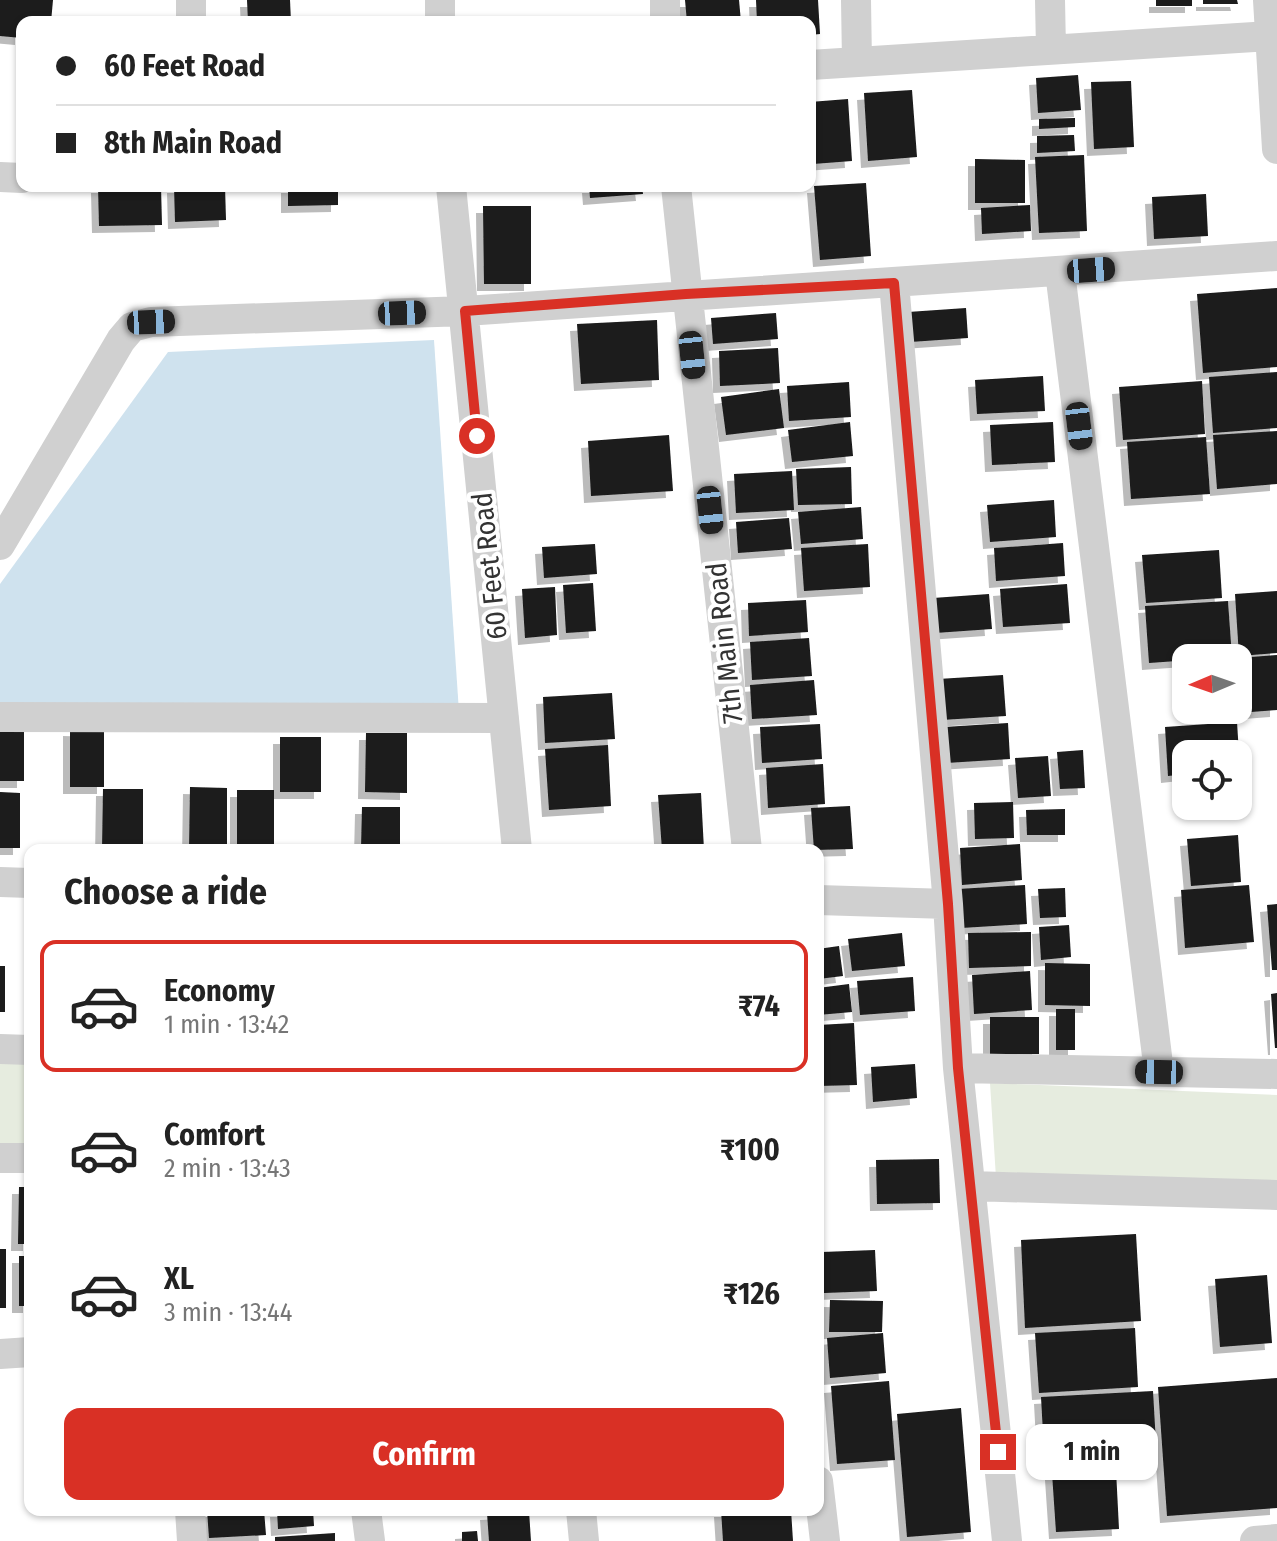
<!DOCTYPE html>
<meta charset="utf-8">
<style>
:root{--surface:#fff;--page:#f2f2f2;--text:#222;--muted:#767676;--line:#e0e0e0;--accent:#d93025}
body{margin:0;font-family:"Fira Sans Condensed",sans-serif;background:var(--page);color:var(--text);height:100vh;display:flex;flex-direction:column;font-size:30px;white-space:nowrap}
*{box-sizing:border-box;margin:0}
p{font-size:26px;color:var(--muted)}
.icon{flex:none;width:44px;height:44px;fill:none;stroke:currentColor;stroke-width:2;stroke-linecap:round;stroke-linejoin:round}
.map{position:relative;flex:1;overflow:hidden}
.side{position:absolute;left:24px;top:844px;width:800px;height:672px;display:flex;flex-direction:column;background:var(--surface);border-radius:16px;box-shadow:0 2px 6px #0004}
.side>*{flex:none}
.top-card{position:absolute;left:16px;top:16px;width:800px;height:176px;border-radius:16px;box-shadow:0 2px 6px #0004;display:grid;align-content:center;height:176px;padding:0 40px;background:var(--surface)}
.needle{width:52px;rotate:268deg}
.fabs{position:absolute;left:1172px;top:644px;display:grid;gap:16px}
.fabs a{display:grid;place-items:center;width:80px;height:80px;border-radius:16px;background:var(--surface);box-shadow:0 2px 6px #0004;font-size:40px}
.end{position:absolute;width:36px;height:36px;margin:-18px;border:10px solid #d93025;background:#fff;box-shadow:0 0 0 4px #fff}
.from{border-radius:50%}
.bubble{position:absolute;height:56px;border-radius:16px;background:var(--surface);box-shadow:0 2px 6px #0004;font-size:26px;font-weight:700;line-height:56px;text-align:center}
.car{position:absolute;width:24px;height:48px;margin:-24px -12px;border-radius:10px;box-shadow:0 0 6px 2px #0007;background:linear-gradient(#222 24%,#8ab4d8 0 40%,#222 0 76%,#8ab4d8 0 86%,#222 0)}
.top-card b{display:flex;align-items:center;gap:28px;height:76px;font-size:30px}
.top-card b+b{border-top:2px solid var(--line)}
.top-card i{width:20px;height:20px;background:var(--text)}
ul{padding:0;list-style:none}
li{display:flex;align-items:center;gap:24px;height:132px;margin:0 16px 12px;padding:0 24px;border:4px solid transparent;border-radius:16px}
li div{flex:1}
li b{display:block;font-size:30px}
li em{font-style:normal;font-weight:700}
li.active{border-color:var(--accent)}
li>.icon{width:72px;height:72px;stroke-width:1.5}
h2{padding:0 40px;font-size:36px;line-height:96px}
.primary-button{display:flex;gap:16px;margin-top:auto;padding:16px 40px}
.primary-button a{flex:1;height:92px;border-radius:16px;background:var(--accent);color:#fff;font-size:32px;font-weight:700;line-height:92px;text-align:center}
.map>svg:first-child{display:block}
.green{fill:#e6ecdf}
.water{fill:#cfe2ee}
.building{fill:#1a1a1a;filter:url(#shadow)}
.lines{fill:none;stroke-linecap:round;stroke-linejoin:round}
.minor{stroke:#d0d0d0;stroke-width:30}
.route{stroke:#d93025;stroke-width:10}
.labels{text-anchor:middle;stroke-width:8;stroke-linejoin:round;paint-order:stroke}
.street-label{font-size:28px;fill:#333;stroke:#fff}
</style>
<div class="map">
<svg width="1277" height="1541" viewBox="0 0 1277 1541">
<defs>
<filter id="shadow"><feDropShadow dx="-7" dy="7" stdDeviation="0" flood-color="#0004"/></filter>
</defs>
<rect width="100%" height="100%" fill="#fff"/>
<path class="green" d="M0 1062H30V1145H0Z
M990 1083 1277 1095V1185L996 1178Z"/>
<path class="water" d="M434 340 459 712 0 708V584L168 352Z"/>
<path class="building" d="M0 0H53L51 22H22V38L0 36Z
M247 0H290L291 22H248Z
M685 0H739L741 22H687Z
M756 0H818L820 34 810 35V22H757Z
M1156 0H1192V6H1156Z
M1203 0H1237L1238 4H1203Z
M1078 75 1081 110 1038 113 1036 78Z
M1131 81 1134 147 1094 149 1091 82Z
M912 90 917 157 868 161 864 93Z
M848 99 852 161 813 164 810 102Z
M1075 118V127L1039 129V119Z
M1074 135 1075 151 1037 153V136Z
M1084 155 1087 231 1039 233 1035 157Z
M975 159 1025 160V203H975Z
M866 183 871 256 820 260 814 186Z
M98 186H161L162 225 99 226Z
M174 186H225L226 220 175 222Z
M288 186H338V205L288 206Z
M589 186H642L643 194 590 198Z
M1206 194 1208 236 1154 239 1152 197Z
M1030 205 1031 231 982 234 981 208Z
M483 206H531V284H484Z
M1277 288V367L1203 373 1197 294Z
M966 308 968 338 910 342 908 312Z
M776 313 778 339 713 344 711 318Z
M657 320 659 380 581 384 577 324Z
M778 348 780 383 720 386 719 351Z
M1277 372V428L1213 433 1209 377Z
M1043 376 1045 411 977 414 975 380Z
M1202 381 1205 434 1123 440 1119 387Z
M849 382 851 417 789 421 787 386Z
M779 389 784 428 726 435 721 397Z
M850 422 853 456 792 462 788 430Z
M1053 422 1055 462 992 465 990 425Z
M1277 431V484L1217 489 1213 435Z
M669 435 673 491 591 496 588 441Z
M1206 437 1210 494 1131 499 1127 442Z
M851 467 852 504 798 505 796 469Z
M792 471 794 510 736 513 734 474Z
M1054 500 1056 537 990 542 987 505Z
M861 507 863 539 801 544 798 512Z
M789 518 792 549 738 553 736 522Z
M1063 543 1065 576 996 581 994 548Z
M595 544 597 574 544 578 542 547Z
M868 544 870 587 804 591 801 548Z
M1219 550 1222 598 1146 603 1142 555Z
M593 583 596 631 566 633 563 585Z
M1067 584 1070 623 1003 627 1000 589Z
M555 587 557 635 525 638 522 589Z
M1277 591V653L1239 656 1235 594Z
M989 594 992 629 935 633 933 598Z
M806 600 808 632 749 636 748 603Z
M1228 601 1232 657 1149 663 1145 606Z
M809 638 812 676 752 680 750 642Z
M1277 655V710L1238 713V658Z
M1003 675 1006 716 941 720 938 679Z
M814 680 817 715 752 719 750 685Z
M612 693 615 739 545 743 543 697Z
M1237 722 1239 754H1186V774L1168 776 1165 727Z
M1008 723 1010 759 946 763 944 727Z
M820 724 822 759 762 763 760 727Z
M0 725H24V781H0Z
M70 729 104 730V787H70Z
M366 733H407V793L365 792Z
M280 737H321V792H280Z
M608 745 611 806 549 810 545 749Z
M1083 750 1085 788 1060 789 1057 752Z
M1048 756 1051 796 1018 798 1015 758Z
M823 764 825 804 768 808 766 768Z
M190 787 227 788V850H189Z
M103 789H143V850H102Z
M237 790H274V848H237Z
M0 792 20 793V848H0Z
M701 793 704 850H662L658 795Z
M1013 802 1014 838 975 839 974 803Z
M850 806 853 849 814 850 811 808Z
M362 807H400V849H361Z
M1065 809V835H1027L1026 810Z
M1238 835 1241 882 1191 886 1187 839Z
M1020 844 1022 880 962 885 960 848Z
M1025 885 1027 924 961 928 958 889Z
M1249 885 1254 942 1185 948 1181 890Z
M1065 888 1066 917 1040 918 1038 889Z
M1277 904V970H1272L1267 905Z
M1069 925 1071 957 1041 960 1039 927Z
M1031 932V966L969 968 968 933Z
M902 933 905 966 852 971 848 939Z
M839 946 843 976 818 979V949Z
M1045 963 1090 964V1006L1045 1005Z
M0 966H5V1012H0Z
M1030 971 1032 1010 974 1014 972 975Z
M913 977 915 1011 860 1015 857 981Z
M849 984 852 1012 818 1015V988Z
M1277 993V1048H1275L1271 994Z
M1056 1009H1075V1050H1056Z
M990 1017H1039V1054H990Z
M854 1023 857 1085 818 1086V1025Z
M915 1064 917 1098 873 1102 871 1067Z
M939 1159 940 1203 877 1204 876 1160Z
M19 1187H30V1244H18Z
M1136 1234 1141 1321 1025 1328 1021 1240Z
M0 1249H6V1308H0Z
M875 1250 877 1291 824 1293 822 1252Z
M19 1256H30V1306H19Z
M1267 1275 1272 1343 1220 1347 1215 1279Z
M830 1300 883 1301 882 1332H829Z
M1135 1328 1138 1387 1039 1393 1035 1333Z
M883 1333 886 1373 830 1378 827 1338Z
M1277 1378V1508L1167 1516 1158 1387Z
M889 1381 895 1460 837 1464 831 1386Z
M1153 1391 1157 1462 1045 1469 1041 1397Z
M961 1408 971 1532 907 1537 897 1414Z
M1116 1470 1119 1529 1056 1532 1052 1473Z
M207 1510H264L266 1535 209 1538Z
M277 1510H313L314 1526 278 1529Z
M721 1510H791L793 1541H723Z
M529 1511 531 1541H489L487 1513Z
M477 1531 478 1541H462V1532Z
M335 1533V1541H275V1537Z"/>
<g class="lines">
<path class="minor" d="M440 0V22
M665 0V22
M856 0 857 62
M1050 0 1051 49
M1268 0 1277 149
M191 22V0
M810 65 1270 36
M0 177 22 178
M451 186 517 850
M676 186 747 850
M1060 272 1159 1072
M894 283 948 904 958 1068 1007 1541
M0 545 121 340 132 327 151 322 465 311 1277 256
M0 717 504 718
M0 882 30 883
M818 900 948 904
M0 1049 30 1050
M958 1068 1277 1074
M0 1158H30
M971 1186 1277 1195
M0 1354 30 1352
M818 1481 825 1541
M190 1510 192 1541
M366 1510 370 1541
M581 1510 584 1541
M1255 1541 1277 1539"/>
</g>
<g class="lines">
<path class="route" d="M477 436 465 311 686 294 894 283 948 904 958 1068 998 1452"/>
</g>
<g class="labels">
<g class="street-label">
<text transform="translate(489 566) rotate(-96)" y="10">60 Feet Road</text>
<text transform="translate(724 643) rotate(-96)" y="10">7th Main Road</text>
</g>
</g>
</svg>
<div class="fabs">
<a><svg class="needle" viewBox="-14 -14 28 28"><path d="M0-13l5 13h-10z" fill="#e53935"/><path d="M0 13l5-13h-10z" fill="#767676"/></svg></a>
<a><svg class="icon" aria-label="locate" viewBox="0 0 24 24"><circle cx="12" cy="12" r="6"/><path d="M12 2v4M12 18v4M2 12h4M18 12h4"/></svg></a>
</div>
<i class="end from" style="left:477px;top:436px"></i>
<i class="end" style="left:998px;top:1452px"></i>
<div class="bubble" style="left:1026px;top:1424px;width:132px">1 min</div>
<i class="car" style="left:1091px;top:270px;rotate:86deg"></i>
<i class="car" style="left:402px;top:313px;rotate:88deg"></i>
<i class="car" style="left:151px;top:322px;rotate:88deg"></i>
<i class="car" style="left:692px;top:355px;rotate:174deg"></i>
<i class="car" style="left:1079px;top:426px;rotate:173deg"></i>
<i class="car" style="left:710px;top:510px;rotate:174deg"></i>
<i class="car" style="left:1159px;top:1072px;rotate:271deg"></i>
<div class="top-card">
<b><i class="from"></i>60 Feet Road</b>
<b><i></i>8th Main Road</b>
</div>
<section class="side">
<h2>Choose a ride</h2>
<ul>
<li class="active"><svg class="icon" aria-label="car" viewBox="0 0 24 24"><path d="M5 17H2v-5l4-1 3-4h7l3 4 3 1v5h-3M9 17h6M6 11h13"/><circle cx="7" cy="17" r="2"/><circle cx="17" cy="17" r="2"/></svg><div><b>Economy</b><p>1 min · 13:42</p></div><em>₹74</em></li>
<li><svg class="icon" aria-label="car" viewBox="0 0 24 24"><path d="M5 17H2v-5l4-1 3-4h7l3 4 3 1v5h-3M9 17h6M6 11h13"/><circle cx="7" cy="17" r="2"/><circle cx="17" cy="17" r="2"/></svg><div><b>Comfort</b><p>2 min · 13:43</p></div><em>₹100</em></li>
<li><svg class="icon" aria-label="car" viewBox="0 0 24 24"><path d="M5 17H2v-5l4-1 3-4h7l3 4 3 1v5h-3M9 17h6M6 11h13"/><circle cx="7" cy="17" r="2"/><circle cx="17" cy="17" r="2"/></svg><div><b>XL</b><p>3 min · 13:44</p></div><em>₹126</em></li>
</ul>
<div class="primary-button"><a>Confirm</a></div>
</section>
</div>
